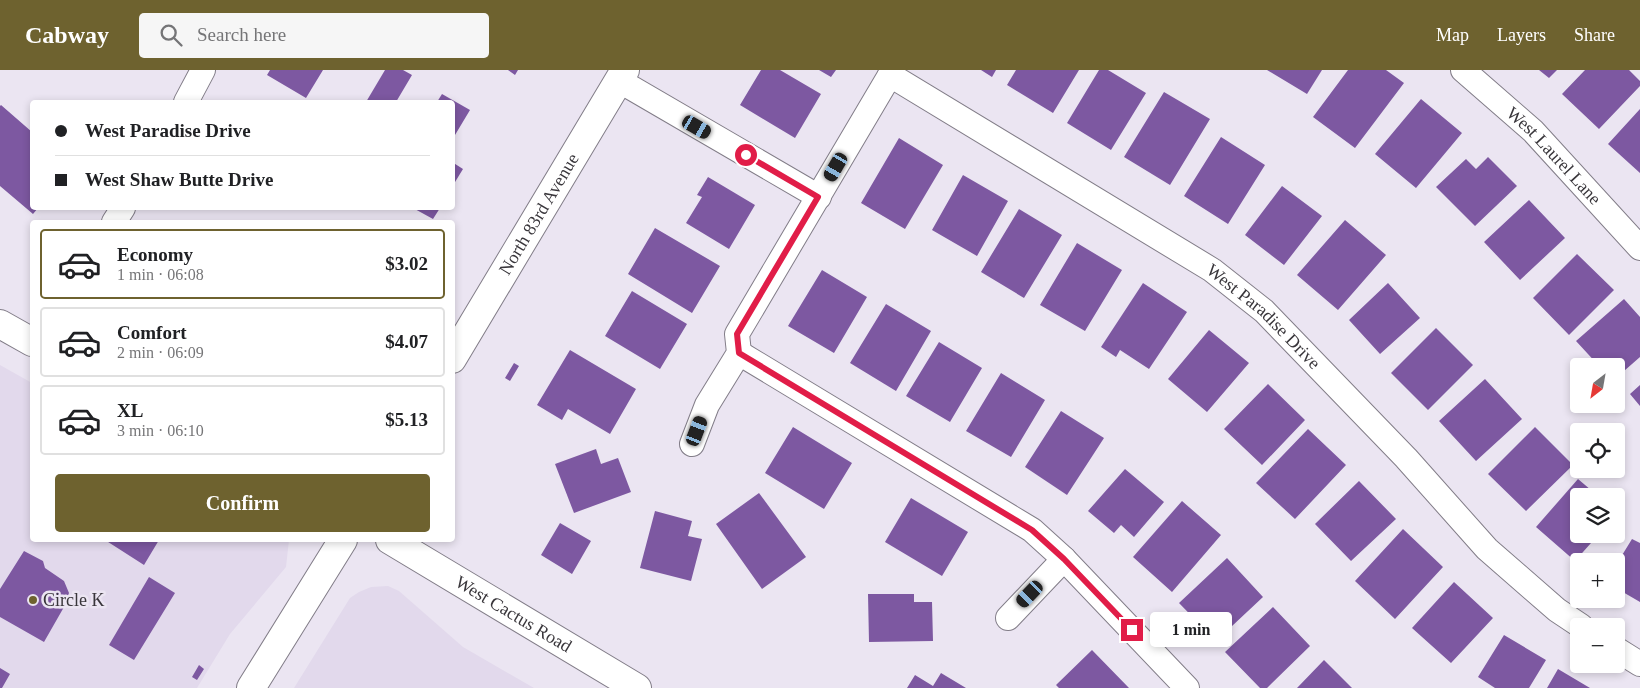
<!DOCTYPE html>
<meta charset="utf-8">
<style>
:root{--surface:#fff;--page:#f6f6f6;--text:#202124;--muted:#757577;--line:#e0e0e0;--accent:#6e622f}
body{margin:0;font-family:Georgia,serif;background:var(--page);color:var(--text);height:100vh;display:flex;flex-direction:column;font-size:19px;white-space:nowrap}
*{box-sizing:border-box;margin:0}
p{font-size:16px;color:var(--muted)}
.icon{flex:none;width:28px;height:28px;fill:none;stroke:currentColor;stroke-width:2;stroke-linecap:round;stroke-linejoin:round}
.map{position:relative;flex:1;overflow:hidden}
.sheet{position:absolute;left:30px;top:150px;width:425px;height:322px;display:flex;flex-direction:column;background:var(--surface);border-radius:5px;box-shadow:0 2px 8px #0003}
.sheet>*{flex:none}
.banner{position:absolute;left:30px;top:30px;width:425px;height:110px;border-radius:5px;box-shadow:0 2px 8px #0003;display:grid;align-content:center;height:110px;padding:0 25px;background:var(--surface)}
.needle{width:32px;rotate:211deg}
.buttons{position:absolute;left:1570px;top:288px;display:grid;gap:10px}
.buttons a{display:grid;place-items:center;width:55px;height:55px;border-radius:5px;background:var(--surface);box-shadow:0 2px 8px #0003;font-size:25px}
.end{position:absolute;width:22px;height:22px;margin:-11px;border:6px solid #e11d48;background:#fff;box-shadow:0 0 0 2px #fff}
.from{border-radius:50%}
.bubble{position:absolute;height:35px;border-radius:5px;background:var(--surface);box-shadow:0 2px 8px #0003;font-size:16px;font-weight:700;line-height:35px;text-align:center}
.car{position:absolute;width:15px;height:30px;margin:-15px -8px;border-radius:6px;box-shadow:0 0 4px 1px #0007;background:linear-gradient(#222 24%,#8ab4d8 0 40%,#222 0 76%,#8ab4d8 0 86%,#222 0)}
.banner b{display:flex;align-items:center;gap:18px;height:48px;font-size:19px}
.banner b+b{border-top:1px solid var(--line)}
.banner i{width:12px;height:12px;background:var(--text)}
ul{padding:9px 0 0;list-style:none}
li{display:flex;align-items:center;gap:15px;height:70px;margin:0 10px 8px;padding:0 15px;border:2px solid var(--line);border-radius:5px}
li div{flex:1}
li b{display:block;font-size:19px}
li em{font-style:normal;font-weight:700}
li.active{border-color:var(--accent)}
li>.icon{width:45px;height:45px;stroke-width:1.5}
.cta{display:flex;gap:10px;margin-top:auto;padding:10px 25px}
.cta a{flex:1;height:58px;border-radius:5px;background:var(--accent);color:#fff;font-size:20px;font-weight:700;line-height:58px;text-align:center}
header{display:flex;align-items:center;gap:30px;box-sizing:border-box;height:70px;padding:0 25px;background:var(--accent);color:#fff}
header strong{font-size:24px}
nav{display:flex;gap:28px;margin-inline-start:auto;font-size:18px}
.search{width:350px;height:45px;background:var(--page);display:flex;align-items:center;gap:12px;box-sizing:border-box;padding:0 18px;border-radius:5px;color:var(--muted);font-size:19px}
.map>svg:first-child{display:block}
.built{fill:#e2d9ec}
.building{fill:#7d58a1}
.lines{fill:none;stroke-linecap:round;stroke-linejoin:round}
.street-casing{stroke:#827d88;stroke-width:26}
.secondary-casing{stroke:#827d88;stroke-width:30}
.primary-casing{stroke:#827d88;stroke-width:30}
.street{stroke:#fff;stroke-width:24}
.secondary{stroke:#fff;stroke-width:28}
.primary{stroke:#fff;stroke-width:28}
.route{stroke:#e11d48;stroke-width:6}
.poi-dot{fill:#6e622f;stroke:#ebe5f2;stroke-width:2}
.labels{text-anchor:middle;stroke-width:5;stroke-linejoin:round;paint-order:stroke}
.street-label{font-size:18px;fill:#39363b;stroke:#ebe5f2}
.poi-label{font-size:18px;fill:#39363b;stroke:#ebe5f2;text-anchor:start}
</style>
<header>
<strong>Cabway</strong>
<div class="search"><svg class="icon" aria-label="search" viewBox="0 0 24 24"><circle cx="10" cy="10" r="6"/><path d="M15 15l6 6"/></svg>Search here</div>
<nav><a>Map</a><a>Layers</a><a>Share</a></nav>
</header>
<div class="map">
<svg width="1640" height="618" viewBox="0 0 1640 618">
<rect width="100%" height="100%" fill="#ebe5f2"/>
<path class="built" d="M0 295 32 313V470H289L286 497 230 564 197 618H0Z
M388 516 399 521 463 577 534 618H294L350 528 359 522 371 517Z"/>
<path class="building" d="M270 0H323L306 28 267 5Z
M385 0H403L412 5 396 32H366Z
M508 0H518L515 5Z
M761 0H780L821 24 795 68 740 35Z
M819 0H836L831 7Z
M981 0H996L992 7Z
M1016 0H1079L1053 43 1007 15Z
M1099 0H1108L1146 23 1111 80 1067 53Z
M1267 0H1322L1307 24Z
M1348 0H1386L1404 13 1355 78 1313 47Z
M1539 0H1557L1549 8Z
M1585 0H1629L1640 11V16L1599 59 1562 24Z
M1164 22 1210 49 1170 115 1124 87Z
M442 24 470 40 452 70V32H437Z
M1421 29 1462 63 1416 118 1375 84Z
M1 35 32 62V138H38L33 144 0 116V36Z
M1640 39V103L1608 74Z
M1221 67 1265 95 1228 154 1184 126Z
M899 68 943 95 905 159 861 133Z
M1488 87 1517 116 1475 156 1436 117 1466 89 1476 99Z
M452 92 463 99 452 117Z
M963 105 1008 131 977 186 932 160Z
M708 107 755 135 729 179 686 153 702 127 697 125Z
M1282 116 1322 146 1284 195 1245 165Z
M1529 130 1565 168 1520 210 1484 172Z
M413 138H440L433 149Z
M1019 139 1062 165 1024 228 981 202Z
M1345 150 1386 185 1338 240 1297 205Z
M655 158 720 196 692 243 628 204Z
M1077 173 1122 200 1085 261 1040 235Z
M1577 184 1614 220 1569 265 1533 228Z
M822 200 867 227 834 283 788 256Z
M1143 213 1187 242 1149 299 1120 280 1116 287 1101 277Z
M1388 213 1420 248 1380 284 1349 250Z
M632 221 687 254 660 299 605 266Z
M1624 229 1640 247V287L1616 308V296H1599L1576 271Z
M886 234 931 261 896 321 850 293Z
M1436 258 1473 295 1428 340 1391 303Z
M1209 260 1249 293 1207 342 1168 309Z
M939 272 982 298 950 352 906 326Z
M570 280 636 319 610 364 568 339 562 350 537 335Z
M514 293 519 296 510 311 505 308Z
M1001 303 1045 330 1011 387 966 361Z
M1485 309 1522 349 1476 391 1439 351Z
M1268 314 1305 350 1262 395 1224 359Z
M1640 315V336L1630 324Z
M1061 341 1104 368 1067 425 1025 397Z
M793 357 852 393 824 439 765 403Z
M1535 357 1573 395 1526 441 1488 404Z
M1308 359 1346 395 1295 449 1256 413Z
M596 379 601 394 618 388 631 422 574 443 555 394Z
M1125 399 1164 432 1134 467 1121 455 1114 463 1088 441Z
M1578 409 1598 426H1579V464H1599L1575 491 1536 457Z
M1359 411 1396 449 1351 491 1315 454Z
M759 423 806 487 762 519 716 454Z
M911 428 968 462 942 506 885 472Z
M1182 431 1221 465 1172 522 1133 487Z
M655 441 692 451 688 466 702 469 691 511 640 498Z
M560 453 591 471 572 504 541 485Z
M1403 459 1443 497 1395 549 1355 511Z
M1632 469 1640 473V532L1616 518V495Z
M105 470H159L144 495Z
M24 481 43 491 45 498 64 511 69 523 64 537 44 572 0 547V519Z
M1227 488 1263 527 1216 571 1179 533Z
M149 507 175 523 134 590 109 575Z
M1454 512 1493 548 1451 593 1412 558Z
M868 524H914V532H932L933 571 869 572Z
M1273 537 1310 576 1267 618H1260L1225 582Z
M1504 565 1546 590 1529 618H1495L1478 607Z
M1092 580 1129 618H1059L1056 615Z
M1324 590 1352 618H1297Z
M199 595 204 599 197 610 192 607Z
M0 598 10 604 2 618H0Z
M1558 599 1590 618H1547Z
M941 603 966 618H907L915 605 933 616Z"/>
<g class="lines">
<defs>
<g id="street">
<path id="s1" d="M1463 0 1533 61 1640 178"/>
<path id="s2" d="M890 5 1212 200 1264 241 1406 388 1487 479 1557 540 1581 556"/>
<path d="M618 10 819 127"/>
<path d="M186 32 203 0"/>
<path d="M114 152 123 138"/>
<path d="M739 283 1032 460 1064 489 1187 618"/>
<path d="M692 374 707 335 739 283 737 264 893 0"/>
<path d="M1008 548 1064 489"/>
<path d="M1616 579 1640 594"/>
</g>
<g id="secondary">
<path d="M0 254 32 272"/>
<path id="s3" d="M390 470 637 618"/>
</g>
<g id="primary">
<path id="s4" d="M452 289 625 0"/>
<path d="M251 618 343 470"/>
</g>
</defs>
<use href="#street" class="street-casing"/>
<use href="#secondary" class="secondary-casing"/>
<use href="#primary" class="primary-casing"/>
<use href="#street" class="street"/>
<use href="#secondary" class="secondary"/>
<use href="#primary" class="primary"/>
</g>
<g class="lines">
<path class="route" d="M746 85 818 127 737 264 739 283 1032 460 1064 489 1132 560"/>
</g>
<circle class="poi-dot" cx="33" cy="530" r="5"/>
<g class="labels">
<g class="street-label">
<text dy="6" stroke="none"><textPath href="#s1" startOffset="125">West Laurel Lane</textPath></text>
<text dy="6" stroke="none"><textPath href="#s4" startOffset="169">North 83rd Avenue</textPath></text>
<text dy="6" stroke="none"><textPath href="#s2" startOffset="446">West Paradise Drive</textPath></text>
<text dy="6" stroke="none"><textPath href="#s3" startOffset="144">West Cactus Road</textPath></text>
</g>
<g class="poi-label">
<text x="43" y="536">Circle K</text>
</g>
</g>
</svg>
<div class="buttons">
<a><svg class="needle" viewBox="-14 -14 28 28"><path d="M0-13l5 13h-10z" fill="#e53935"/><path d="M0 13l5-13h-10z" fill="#757577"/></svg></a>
<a><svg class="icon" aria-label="locate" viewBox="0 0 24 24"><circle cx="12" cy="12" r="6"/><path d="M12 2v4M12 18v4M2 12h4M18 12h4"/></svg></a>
<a><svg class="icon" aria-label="layers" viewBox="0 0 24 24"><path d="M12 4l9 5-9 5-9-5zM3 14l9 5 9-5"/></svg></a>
<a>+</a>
<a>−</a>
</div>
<i class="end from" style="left:746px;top:85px"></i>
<i class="end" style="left:1132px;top:560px"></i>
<div class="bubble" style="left:1150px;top:542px;width:82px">1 min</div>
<i class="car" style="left:697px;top:57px;rotate:120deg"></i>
<i class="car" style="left:836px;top:97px;rotate:210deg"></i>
<i class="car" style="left:697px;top:361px;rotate:21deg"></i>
<i class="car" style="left:1030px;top:524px;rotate:224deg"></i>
<div class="banner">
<b><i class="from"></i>West Paradise Drive</b>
<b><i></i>West Shaw Butte Drive</b>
</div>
<section class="sheet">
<ul>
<li class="active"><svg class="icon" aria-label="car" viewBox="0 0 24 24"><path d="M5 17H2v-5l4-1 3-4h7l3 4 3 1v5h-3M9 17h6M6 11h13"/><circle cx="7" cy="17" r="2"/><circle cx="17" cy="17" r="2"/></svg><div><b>Economy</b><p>1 min · 06:08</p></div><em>$3.02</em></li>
<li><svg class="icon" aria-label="car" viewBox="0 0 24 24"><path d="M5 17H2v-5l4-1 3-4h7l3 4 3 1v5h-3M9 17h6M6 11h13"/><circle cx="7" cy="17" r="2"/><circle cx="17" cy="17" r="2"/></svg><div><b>Comfort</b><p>2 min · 06:09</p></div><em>$4.07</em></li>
<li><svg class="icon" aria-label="car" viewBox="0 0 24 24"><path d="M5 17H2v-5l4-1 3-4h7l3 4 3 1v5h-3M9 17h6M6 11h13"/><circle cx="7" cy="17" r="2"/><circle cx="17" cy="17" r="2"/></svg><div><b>XL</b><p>3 min · 06:10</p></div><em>$5.13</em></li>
</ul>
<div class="cta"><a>Confirm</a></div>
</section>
</div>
